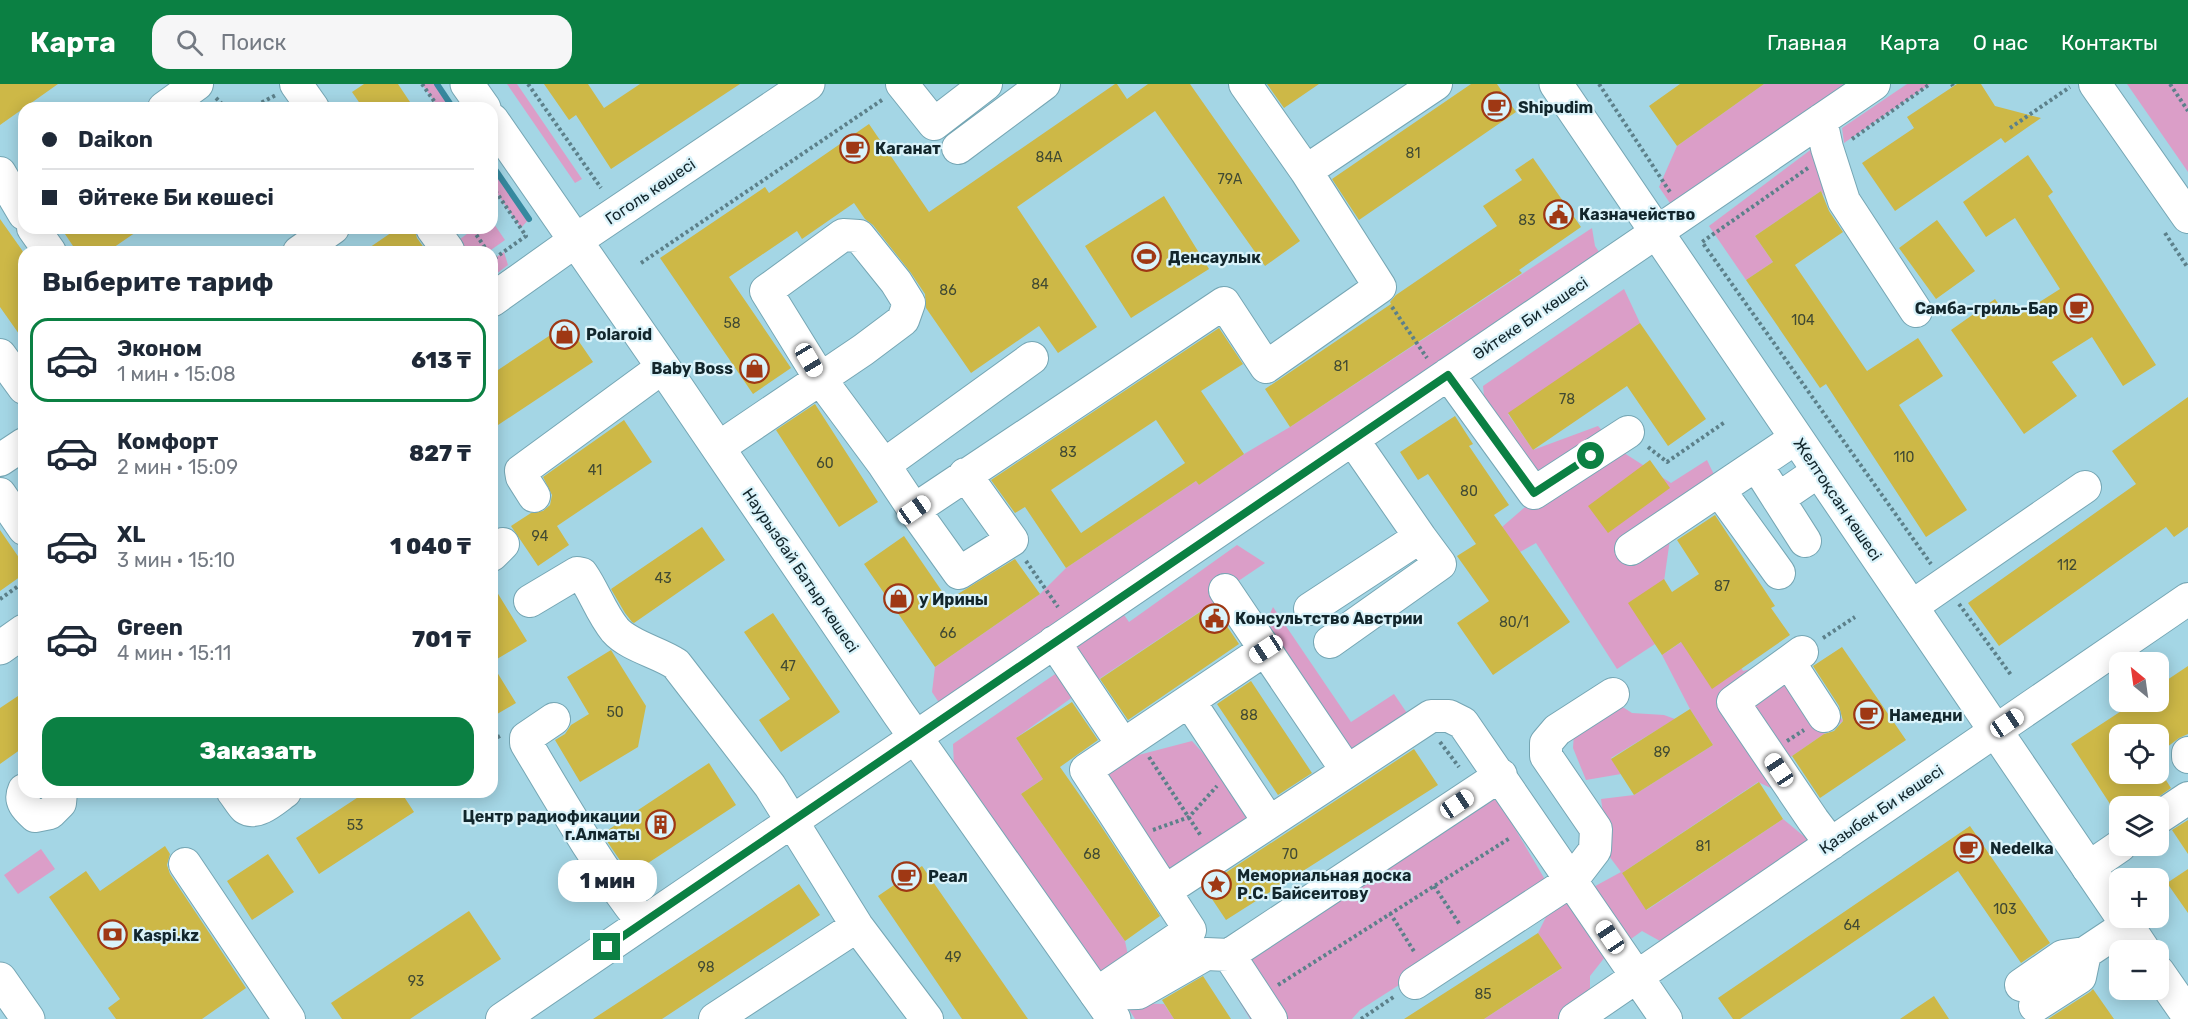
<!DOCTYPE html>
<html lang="ru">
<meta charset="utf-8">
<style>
:root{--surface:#fff;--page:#f6f6f7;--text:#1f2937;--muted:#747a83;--line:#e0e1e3;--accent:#0b8043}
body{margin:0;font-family:Rubik,sans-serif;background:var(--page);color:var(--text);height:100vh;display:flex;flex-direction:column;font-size:22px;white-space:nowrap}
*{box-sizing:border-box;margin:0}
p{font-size:20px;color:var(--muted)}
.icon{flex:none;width:33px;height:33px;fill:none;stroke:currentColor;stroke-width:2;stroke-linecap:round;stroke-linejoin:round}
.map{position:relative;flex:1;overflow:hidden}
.drawer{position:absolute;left:18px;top:162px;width:480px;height:552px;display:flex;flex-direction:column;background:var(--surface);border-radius:18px;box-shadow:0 3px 15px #0003}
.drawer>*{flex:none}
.hud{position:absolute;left:18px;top:18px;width:480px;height:132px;border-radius:18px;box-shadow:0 3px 15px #0003;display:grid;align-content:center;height:132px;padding:0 24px;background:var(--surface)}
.needle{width:39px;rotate:331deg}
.tools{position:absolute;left:2109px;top:568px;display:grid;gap:12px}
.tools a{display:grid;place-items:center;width:60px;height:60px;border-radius:12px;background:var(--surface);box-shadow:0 3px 15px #0003;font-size:30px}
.end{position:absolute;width:27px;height:27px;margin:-14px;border:8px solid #0b8043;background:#fff;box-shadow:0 0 0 3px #fff}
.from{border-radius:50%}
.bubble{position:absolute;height:42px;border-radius:18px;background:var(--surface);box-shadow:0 3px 15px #0003;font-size:20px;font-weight:800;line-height:42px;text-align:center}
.car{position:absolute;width:18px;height:36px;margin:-18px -9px;border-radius:8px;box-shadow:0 0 4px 2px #0007;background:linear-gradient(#fff 24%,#345 0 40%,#fff 0 76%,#345 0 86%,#fff 0)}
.hud b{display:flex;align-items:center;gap:21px;height:57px;font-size:22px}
.hud b+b{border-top:2px solid var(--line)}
.hud i{width:15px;height:15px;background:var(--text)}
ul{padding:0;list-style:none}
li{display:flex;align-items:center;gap:18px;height:84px;margin:0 12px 9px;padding:0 12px;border:3px solid transparent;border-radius:18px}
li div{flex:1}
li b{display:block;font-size:22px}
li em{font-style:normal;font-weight:800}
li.current{border-color:var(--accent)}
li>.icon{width:54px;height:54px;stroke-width:1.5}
h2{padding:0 24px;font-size:27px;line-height:72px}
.action{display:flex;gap:12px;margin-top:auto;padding:12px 24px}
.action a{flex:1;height:69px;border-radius:18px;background:var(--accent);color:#fff;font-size:24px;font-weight:800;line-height:69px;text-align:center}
header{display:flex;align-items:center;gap:36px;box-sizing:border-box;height:84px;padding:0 30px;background:var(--accent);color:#fff}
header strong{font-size:28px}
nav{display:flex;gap:33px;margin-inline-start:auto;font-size:21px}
.search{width:420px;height:54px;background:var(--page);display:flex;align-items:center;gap:15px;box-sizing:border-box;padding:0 21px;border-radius:18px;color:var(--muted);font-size:22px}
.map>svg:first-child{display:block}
.green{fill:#db9ec8}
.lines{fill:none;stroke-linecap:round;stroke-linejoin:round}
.stream{stroke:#36899f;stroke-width:6}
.building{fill:#cdb847;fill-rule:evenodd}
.minor-casing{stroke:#75a6b4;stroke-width:34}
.major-casing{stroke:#75a6b4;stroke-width:35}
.path{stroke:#5c808a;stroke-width:4;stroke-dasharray:3 3;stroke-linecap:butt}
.minor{stroke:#fff;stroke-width:32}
.major{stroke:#fff;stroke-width:33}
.route{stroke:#0b8043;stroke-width:8}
.labels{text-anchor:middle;stroke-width:4.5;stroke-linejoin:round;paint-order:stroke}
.number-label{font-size:14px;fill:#414a33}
.poi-label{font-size:16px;font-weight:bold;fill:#12262c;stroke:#daf3fa;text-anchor:start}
.street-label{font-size:16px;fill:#12262c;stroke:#daf3fa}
</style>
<header>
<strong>Карта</strong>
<div class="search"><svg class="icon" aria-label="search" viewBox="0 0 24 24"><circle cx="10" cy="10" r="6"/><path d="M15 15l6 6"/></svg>Поиск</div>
<nav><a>Главная</a><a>Карта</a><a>О нас</a><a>Контакты</a></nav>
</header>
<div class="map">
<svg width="2188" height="935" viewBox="0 0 2188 935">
<rect width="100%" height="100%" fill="#a4d6e5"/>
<path class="green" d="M422 0H437L453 24H439Z
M507 0H517L582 95 575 99Z
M1764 0H1861L1674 125 1659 103 1677 62Z
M1907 0H1930L1844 59 1842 44Z
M2127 0H2188V88Z
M1825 55 1848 145 1821 107 1755 152 1773 178 1746 196 1709 142Z
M492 81 529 135 521 144 492 102Z
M492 137 505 156 488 168H464L456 158 475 144H492Z
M1592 144 1595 162 1608 181 947 631 932 608 935 583 1040 510 1066 484 1196 397 1199 401 1244 370 1290 343Z
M504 168 508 181 492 193V176Z
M1624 205 1640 239 1508 330 1533 366 1598 342 1621 367 1671 399 1707 376 1719 401 1671 448 1655 560 1617 585 1536 459 1520 468 1502 443 1532 417 1487 343 1483 302Z
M1237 461 1265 479 1225 506 1213 519 1090 601 1065 563 1120 525 1129 538Z
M1273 523 1351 638 1394 610 1411 635 1349 677 1261 550Z
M1701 545 1731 563 1743 587 1776 579 1808 586 1843 637 1789 674 1777 707 1758 698 1622 789 1647 826 1783 735 1817 763 1669 862 1642 847 1624 860 1588 806 1621 788 1609 772 1601 715 1634 711 1713 661 1690 625 1662 571Z
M1064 584 1081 607 1016 654 1038 688 1047 692 1021 710 1125 857 1129 876 1101 896 954 683 953 660Z
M1601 609 1632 629 1664 631 1675 635 1611 674 1621 690 1586 696 1573 664 1576 621Z
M1192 657 1272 745 1178 813 1099 685 1127 674Z
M1491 704 1550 804 1360 926 1352 935H1250L1223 891 1237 858Z
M41 765 55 785 18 810 4 791Z
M1571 815 1609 868 1590 892V914L1558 935H1484L1561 885 1538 849 1546 833Z
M1125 919 1164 920 1174 935H1135Z"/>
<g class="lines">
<path class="stream" d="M437 0 453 24
M492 81 529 135"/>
</g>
<path class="building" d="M0 0H58L0 41Z
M364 0H398L414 24H363L352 8Z
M544 0H588L604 24 640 0H740L611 85 576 31 569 36Z
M1115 0H1117L1127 15 1148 0H1190L1300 157 1265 182 1155 27 1017 123 1097 243 1058 269 1039 242 971 289 926 224 925 210 911 189 873 141 865 135 854 119 802 155 797 147 729 193 791 284 753 310 660 174 765 103 769 109 869 40 929 128Z
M1267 0H1319L1284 24Z
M1471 0H1497L1516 28 1359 136 1332 95Z
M1680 0H1764L1677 62 1649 22Z
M1957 0H1981L1995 22 2041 34 2005 59 2001 54 1895 127 1862 79 1914 44 1907 33Z
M2028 71 2053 108 2048 112 2156 281 2123 302 2092 253 2052 278 2077 312 2024 350 1951 246 1995 215 2002 225 2011 219 2019 231 2060 205 2015 134 1986 153 1963 118Z
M1533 74 1581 143 1519 186 1522 189 1290 343 1265 305 1391 220 1390 218 1396 211 1497 142 1483 122 1522 96 1515 86Z
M1821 107 1829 127 1843 148 1795 181 1867 287 1918 254 1943 292 1899 321 1967 426 1926 453 1826 300 1820 304 1746 196 1773 178 1755 152Z
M1164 112 1209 185 1131 234 1085 162Z
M0 135 24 169V257L0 223Z
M1937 136 1975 187 1936 215 1899 164Z
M61 144H142L107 168H77Z
M398 144H414L417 154 427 168H363Z
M1640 239 1706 335 1668 362 1627 302 1533 366 1508 329Z
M567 240 593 278 492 345V290Z
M1219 244 1243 280 1201 307 1244 370 1199 401 1196 397 1066 484 1025 423 1015 429 991 396ZM1156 336 1185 379 1081 449 1051 406Z
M2188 313V443L2174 453 2166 443 1999 562 1968 519 2136 400 2112 367Z
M815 320 878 418 839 443 776 346Z
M1455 332 1473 360 1469 362 1509 421 1494 431 1570 538 1493 591 1457 539 1489 517 1457 472 1476 460 1428 390 1418 396 1400 368Z
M624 336 652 378 557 442 569 461 538 482 511 442 531 429 543 427 550 421 552 411 543 393Z
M1650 376 1670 404 1608 449 1588 422Z
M1715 431 1775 522 1771 524 1790 551 1712 605 1681 558 1662 571 1628 519 1664 495 1672 508 1699 490 1677 456Z
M702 443 725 476 634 539 632 538 625 529 611 505Z
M0 446 24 481V490L0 507Z
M904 452 948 516 1015 475 1040 510 935 583 864 480Z
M492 500 527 557 492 578Z
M1212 520 1239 560 1128 636 1100 595Z
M773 529 840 628 781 668 759 636 790 615 744 548Z
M1842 563 1906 656 1820 714 1792 672 1824 650 1834 647 1843 637 1839 622 1813 582Z
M611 566 646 622 638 663 580 698 555 656 565 650 571 641 589 630 567 593Z
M492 580 516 619 492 633Z
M2188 582V650L2179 654 2158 670V651H2120V690H2162L2171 704 2144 723H2112L2071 660 2135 618H2158V602Z
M1251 597 1312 689 1278 711 1217 620Z
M24 608V663L0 680V624Z
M1072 618 1098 656 1060 683 1097 736 1160 832 1125 857 1021 710 1043 695 1016 654Z
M1690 625 1713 661 1634 711 1611 675Z
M1414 665 1438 701 1226 836 1204 803Z
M709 679 736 721 630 791 602 750Z
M1759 698 1783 735 1646 826 1622 789Z
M366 708H401L414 728 319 790 296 754Z
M2188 736V770L2172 746Z
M1970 742 2050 859 2021 879 1958 787 1740 935H1733L1718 914Z
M165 762 170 770 167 781 170 790 246 904 202 935H116L108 924 120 915 49 813 86 787 100 807Z
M268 770 294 808 252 836 227 797Z
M922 782 1028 935H962L878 812Z
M2188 785V829L2167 799Z
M799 800 820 831 662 935H593Z
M469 827 501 875 410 935H342L331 919Z
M1538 849 1562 884 1484 935H1404Z
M1203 892 1231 935H1174L1162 916Z
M2093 905 2114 935H2048L2090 908Z
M1934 912 1949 935H1900Z"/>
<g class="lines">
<defs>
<path id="minor" d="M296 0 313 24
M902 0 934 40 986 0
M2095 0 2188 133
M164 24 197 0
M1821 36 1827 64 1844 117 1916 227
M958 64 1044 0
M1306 87 1436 0
M0 89 24 130
M33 144 50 168
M432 144 448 166
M299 168 333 144
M0 271 24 304
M1448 290 1534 409 1628 348
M718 364 863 266 903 236 909 219 896 198 859 152 843 151 766 207 821 296 884 381 914 426 1224 219 1266 283 1380 203 1306 87 1245 0
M0 376 24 360
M884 381 1032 274
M1766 396 1805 457
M1719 406 1779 489
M0 410 24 445
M534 412 522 393 521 387 663 283
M1778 415 1819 387
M914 426 959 489 1012 456 965 390
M1631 465 1796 354
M492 471 503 460
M1225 506 1347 687
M530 517 577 489 582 490C594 507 601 529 615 546 629 562 658 568 676 580L770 702 857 842 927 935
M1911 523 2085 403
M1310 525 1420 453 1353 356
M1054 558 1123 661
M1330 558 1440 480 1420 453
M1802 568 1733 618 1813 736 1831 760
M1789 578 1824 632
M1189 617 1269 738
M554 635 526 654V659C563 721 598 782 643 839
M2188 669V673
M24 706C19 717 26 724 35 732L50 729 60 719 61 708
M233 708C237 713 241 720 245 724 257 732 275 715 285 708
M2158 734 2188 714
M185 780 289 935
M2088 784 2120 762
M1165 807 1431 632H1449L1463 639 1666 935
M1229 871 1271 935
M1415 899 1572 796 1595 766 1596 745 1546 672V659L1557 646 1613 610
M2021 901 2063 872 2085 869 2127 841
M1096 910 1190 846 1086 686 1266 565
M1096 910 1138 909 1206 870 1229 871 1501 691
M2035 922 2080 893 2085 869
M502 935 1874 0
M715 935 857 842
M1575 935 2188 515"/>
<path id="major" d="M467 0 484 24
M1556 0 2120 830
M492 36 663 283 899 630 1114 935
M492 216 575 157 808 0
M0 564 24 547
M2122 834 2144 867
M2158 888 2188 931
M0 895 28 935"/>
</defs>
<use href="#minor" class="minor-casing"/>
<use href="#major" class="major-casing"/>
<path class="path" d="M422 0 439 24
M528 0 601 104
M1599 0 1670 108
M1952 0 1953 2
M2170 0 2188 27
M216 14 223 21 246 24
M251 24 276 11
M2010 44 2070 3
M1852 55 1930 0
M1808 84 1702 158 1931 480
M492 102 526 152 492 176
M473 146 488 168
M2165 149 2188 184
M641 179 882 16
M1392 223 1427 274
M1648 363 1667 378 1725 338
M1026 477 1058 523
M0 515 24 498
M1959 520 2011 591
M1823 554 1855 533
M492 656 500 652
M1787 657 1804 646
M1440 658 1459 683
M1149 673 1201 752
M1153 746 1189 733 1217 702
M1434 802 1460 841
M1390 829 1415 869
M1278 901 1510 754
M1361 935 1395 912"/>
<use href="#minor" class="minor"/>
<use href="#major" class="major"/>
</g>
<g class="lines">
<path class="route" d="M607 863 1448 291 1534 409 1591 372"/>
</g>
<defs>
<symbol id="cafe-ring" viewBox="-11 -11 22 22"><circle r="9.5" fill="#daf3fa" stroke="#9f3814" stroke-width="1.5"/><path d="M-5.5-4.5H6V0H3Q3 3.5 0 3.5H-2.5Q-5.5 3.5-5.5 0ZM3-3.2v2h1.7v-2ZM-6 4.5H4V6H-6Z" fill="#9f3814"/></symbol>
<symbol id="civic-ring" viewBox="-11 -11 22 22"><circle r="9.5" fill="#daf3fa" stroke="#9f3814" stroke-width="1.5"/><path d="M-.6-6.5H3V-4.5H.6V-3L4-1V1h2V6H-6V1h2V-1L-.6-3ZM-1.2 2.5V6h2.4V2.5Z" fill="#9f3814"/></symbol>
<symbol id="stadium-ring" viewBox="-11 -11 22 22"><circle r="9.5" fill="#daf3fa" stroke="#9f3814" stroke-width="1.5"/><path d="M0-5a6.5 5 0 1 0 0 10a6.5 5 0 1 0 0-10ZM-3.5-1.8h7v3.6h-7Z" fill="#9f3814"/></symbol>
<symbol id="shop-ring" viewBox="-11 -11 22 22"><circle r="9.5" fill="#daf3fa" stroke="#9f3814" stroke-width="1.5"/><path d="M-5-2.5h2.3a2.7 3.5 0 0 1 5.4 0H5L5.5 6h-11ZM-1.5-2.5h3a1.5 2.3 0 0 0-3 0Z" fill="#9f3814"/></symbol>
<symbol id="building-ring" viewBox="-11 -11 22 22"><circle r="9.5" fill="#daf3fa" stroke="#9f3814" stroke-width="1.5"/><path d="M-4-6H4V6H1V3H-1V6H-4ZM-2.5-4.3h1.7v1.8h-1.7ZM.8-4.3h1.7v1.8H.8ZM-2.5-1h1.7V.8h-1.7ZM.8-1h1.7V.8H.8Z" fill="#9f3814"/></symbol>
<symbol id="sight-ring" viewBox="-11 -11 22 22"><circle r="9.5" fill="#daf3fa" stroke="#9f3814" stroke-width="1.5"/><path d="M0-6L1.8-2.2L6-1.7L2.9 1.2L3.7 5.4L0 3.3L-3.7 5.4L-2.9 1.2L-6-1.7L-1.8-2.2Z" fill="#9f3814"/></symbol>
<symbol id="bank-ring" viewBox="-11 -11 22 22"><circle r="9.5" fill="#daf3fa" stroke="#9f3814" stroke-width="1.5"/><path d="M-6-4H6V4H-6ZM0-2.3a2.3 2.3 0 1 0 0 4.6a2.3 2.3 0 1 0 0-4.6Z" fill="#9f3814"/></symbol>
</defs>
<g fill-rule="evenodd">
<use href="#cafe-ring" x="1480" y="6" width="33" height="33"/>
<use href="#cafe-ring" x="838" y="48" width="33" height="33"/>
<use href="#civic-ring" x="1542" y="114" width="33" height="33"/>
<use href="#stadium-ring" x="1130" y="156" width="33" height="33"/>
<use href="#cafe-ring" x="2062" y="208" width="33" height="33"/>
<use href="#shop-ring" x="548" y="234" width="33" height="33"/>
<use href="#shop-ring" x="738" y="268" width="33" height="33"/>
<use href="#shop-ring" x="882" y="498" width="33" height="33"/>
<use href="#civic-ring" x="1198" y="518" width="33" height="33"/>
<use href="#cafe-ring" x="1852" y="614" width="33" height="33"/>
<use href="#building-ring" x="644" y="724" width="33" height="33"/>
<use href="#cafe-ring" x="1952" y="748" width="33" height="33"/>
<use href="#cafe-ring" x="890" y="776" width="33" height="33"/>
<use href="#sight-ring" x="1200" y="784" width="33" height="33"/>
<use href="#bank-ring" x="96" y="834" width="33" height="33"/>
</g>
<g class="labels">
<g class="number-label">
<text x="1413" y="74">81</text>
<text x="1049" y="78">84А</text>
<text x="1230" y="100">79А</text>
<text x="1527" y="141">83</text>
<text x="1040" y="205">84</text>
<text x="948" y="211">86</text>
<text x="1803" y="241">104</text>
<text x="732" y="244">58</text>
<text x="1341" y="287">81</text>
<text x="1567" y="320">78</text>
<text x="1068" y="373">83</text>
<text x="1904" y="378">110</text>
<text x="825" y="384">60</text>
<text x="595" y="391">41</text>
<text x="1469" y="412">80</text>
<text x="540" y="457">94</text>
<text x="2067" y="486">112</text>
<text x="663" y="499">43</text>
<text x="1722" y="507">87</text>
<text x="1514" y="543">80/1</text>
<text x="948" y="554">66</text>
<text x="788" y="587">47</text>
<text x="615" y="633">50</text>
<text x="1249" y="636">88</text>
<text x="1662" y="673">89</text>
<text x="355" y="746">53</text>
<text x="1703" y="767">81</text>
<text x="1092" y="775">68</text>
<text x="1290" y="775">70</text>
<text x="2005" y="830">103</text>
<text x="1852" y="846">64</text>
<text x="953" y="878">49</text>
<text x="706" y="888">98</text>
<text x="416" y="902">93</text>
<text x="1483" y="915">85</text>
</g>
<g class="poi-label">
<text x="1518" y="29">Shipudim</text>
<text x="875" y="70">Каганат</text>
<text x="1579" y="136">Казначейство</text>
<text x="1168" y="179">Денсаулык</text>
<text x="2058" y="230" text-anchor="end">Самба-гриль-Бар</text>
<text x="586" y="256">Polaroid</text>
<text x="733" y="290" text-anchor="end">Baby Boss</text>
<text x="919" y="521">у Ирины</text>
<text x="1235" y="540">Консультство Австрии</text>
<text x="1889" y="637">Намедни</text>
<text x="640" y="738" text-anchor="end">Центр радиофикации<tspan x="640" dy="18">г.Алматы</tspan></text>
<text x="1990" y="770">Nedelka</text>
<text x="1237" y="797">Мемориальная доска<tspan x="1237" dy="18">Р.С. Байсеитову</tspan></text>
<text x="928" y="798">Реал</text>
<text x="133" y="857">Kaspi.kz</text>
</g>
<g class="street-label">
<text transform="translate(650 107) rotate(-34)" y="6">Гоголь көшесі</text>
<text transform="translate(1530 234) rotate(-34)" y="6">Әйтеке Би көшесі</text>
<text transform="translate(1838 415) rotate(56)" y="6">Желтоқсан көшесі</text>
<text transform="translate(801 486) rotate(56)" y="6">Наурызбай Батыр көшесі</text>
<text transform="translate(1881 725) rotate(-34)" y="6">Қазыбек Би көшесі</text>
</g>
</g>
</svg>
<div class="tools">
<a><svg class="needle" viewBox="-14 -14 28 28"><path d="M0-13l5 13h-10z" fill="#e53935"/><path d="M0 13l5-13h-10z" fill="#747a83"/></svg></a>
<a><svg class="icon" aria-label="locate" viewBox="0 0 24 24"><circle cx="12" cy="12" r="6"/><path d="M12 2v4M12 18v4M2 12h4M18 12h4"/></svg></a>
<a><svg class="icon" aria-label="layers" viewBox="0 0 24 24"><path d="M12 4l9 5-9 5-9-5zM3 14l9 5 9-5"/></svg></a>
<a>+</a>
<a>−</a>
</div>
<i class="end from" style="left:1591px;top:372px"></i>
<i class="end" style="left:607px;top:863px"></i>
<div class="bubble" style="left:558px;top:776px;width:99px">1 мин</div>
<i class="car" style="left:809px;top:276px;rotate:149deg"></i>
<i class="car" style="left:914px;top:426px;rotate:55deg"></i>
<i class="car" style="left:1266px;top:565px;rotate:237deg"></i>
<i class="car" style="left:2007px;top:639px;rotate:56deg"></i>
<i class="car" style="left:1779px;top:686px;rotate:326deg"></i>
<i class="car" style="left:1457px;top:720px;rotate:56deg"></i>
<i class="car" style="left:1610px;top:853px;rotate:326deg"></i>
<div class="hud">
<b><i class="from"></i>Daikon</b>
<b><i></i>Әйтеке Би көшесі</b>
</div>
<section class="drawer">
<h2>Выберите тариф</h2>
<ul>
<li class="current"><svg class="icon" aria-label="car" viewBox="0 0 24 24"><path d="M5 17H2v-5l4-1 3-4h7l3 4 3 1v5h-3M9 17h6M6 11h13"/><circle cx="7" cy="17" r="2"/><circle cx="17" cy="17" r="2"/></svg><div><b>Эконом</b><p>1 мин · 15:08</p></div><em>613 ₸</em></li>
<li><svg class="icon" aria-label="car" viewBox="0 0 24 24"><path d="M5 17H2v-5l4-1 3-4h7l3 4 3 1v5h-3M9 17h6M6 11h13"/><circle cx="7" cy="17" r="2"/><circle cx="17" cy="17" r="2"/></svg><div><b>Комфорт</b><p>2 мин · 15:09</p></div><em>827 ₸</em></li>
<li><svg class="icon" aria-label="car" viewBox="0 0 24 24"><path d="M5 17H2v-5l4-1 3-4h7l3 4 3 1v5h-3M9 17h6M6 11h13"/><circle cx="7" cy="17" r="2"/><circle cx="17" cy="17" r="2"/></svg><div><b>XL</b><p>3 мин · 15:10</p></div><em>1 040 ₸</em></li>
<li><svg class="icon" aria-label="car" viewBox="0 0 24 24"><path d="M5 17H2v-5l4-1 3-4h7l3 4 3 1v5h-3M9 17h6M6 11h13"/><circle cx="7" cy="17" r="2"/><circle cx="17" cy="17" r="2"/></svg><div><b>Green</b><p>4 мин · 15:11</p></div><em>701 ₸</em></li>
</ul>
<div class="action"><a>Заказать</a></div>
</section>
</div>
